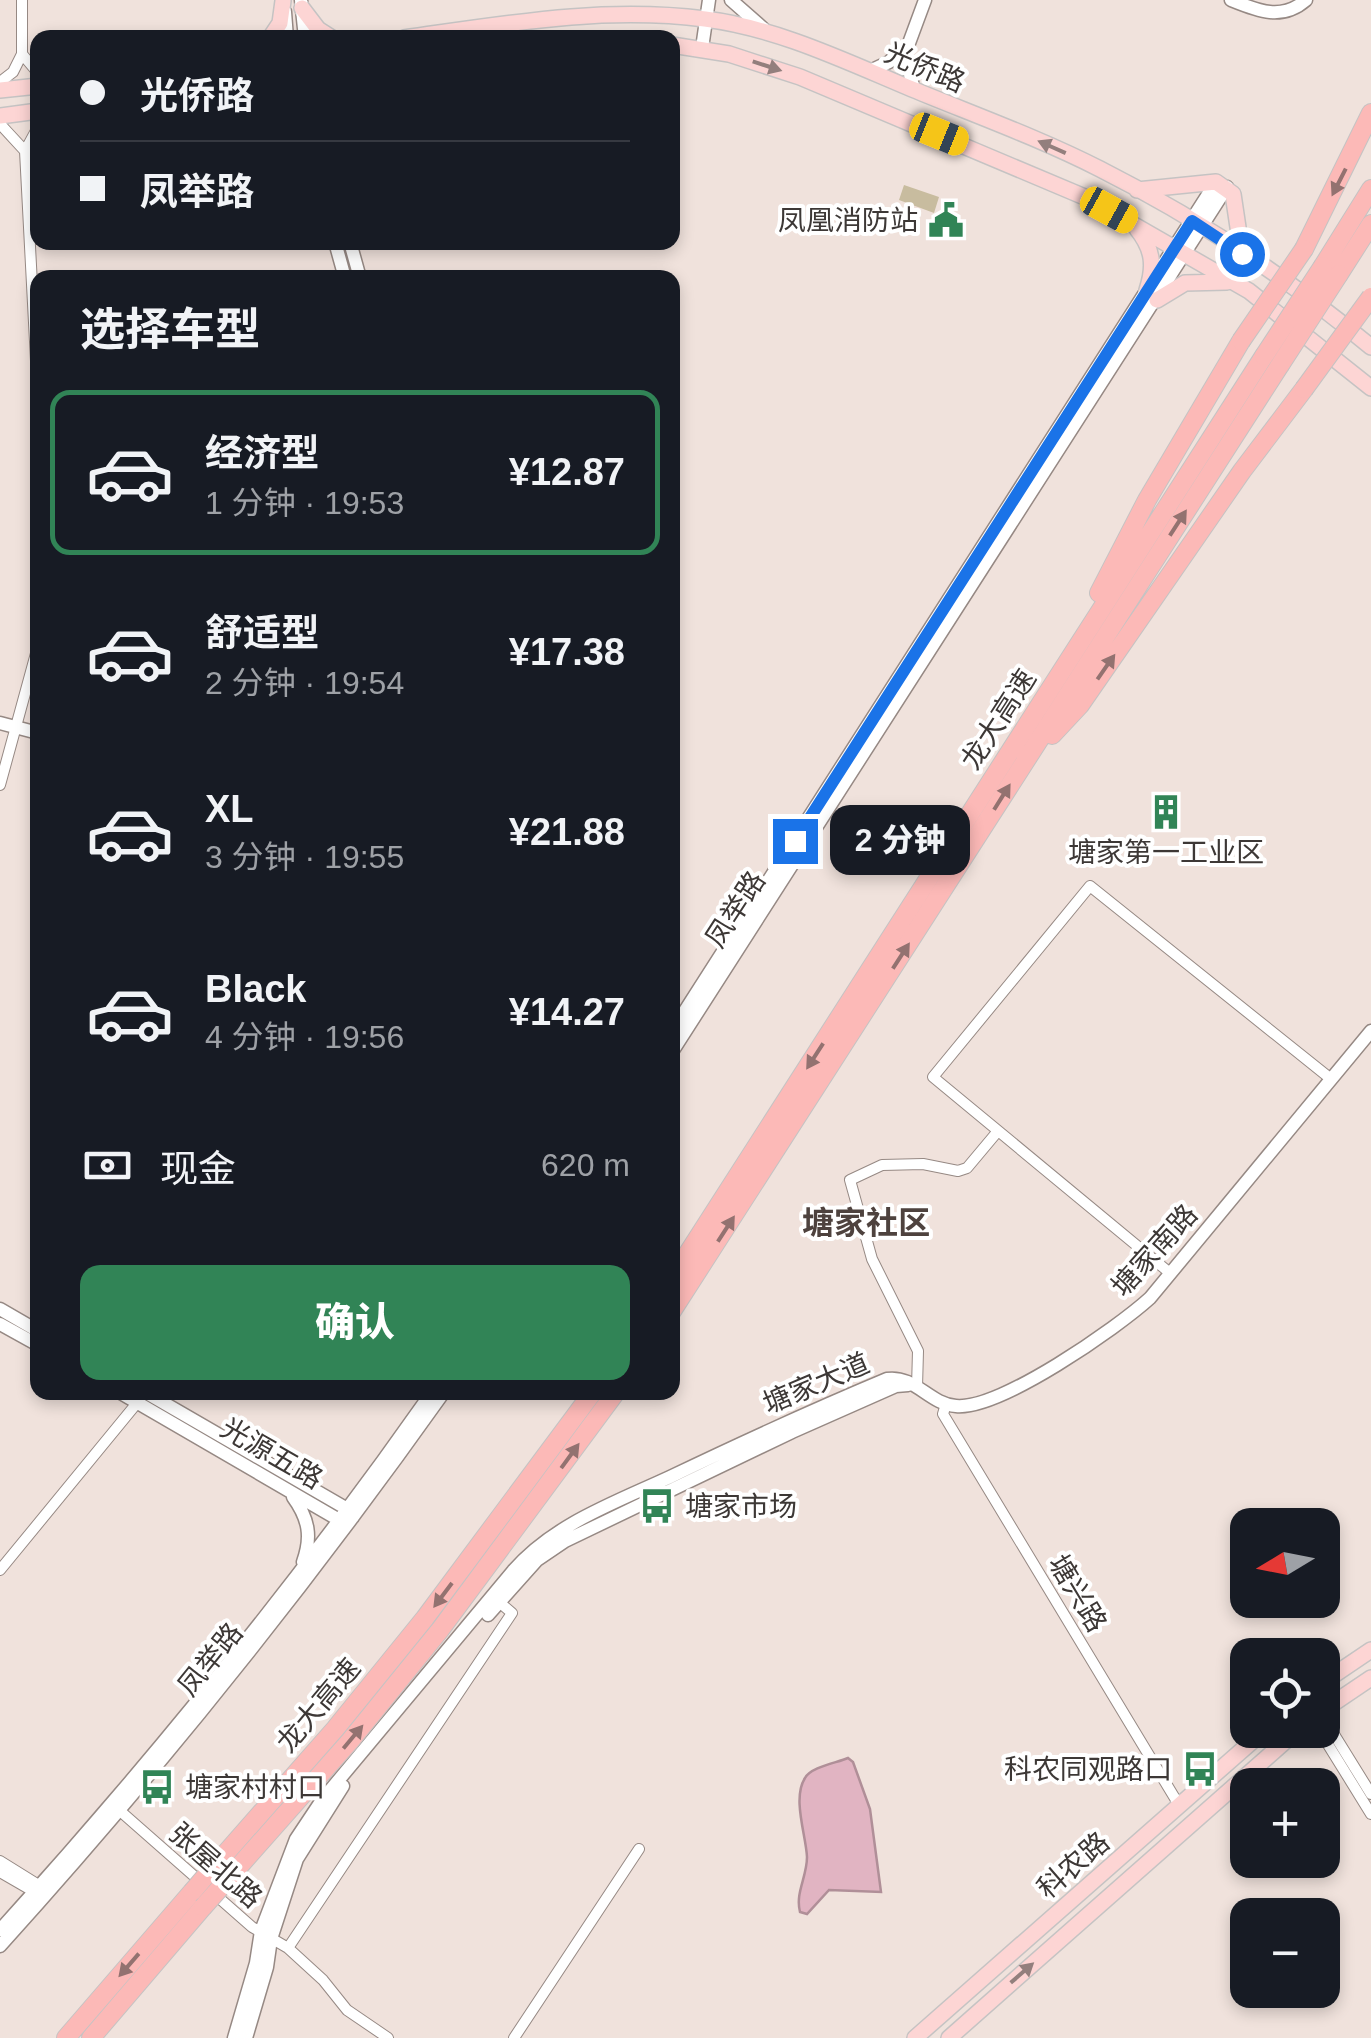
<!DOCTYPE html>
<html lang="zh">
<meta charset="utf-8">
<style>
:root{--surface:#171b24;--page:#20242c;--text:#f1f3f6;--muted:#9ea1a6;--line:#363941;--accent:#318456}
body{margin:0;font-family:Helvetica,"Noto Sans SC",sans-serif;background:var(--page);color:var(--text);height:100vh;display:flex;flex-direction:column;font-size:38px;white-space:nowrap}
*{box-sizing:border-box;margin:0}
p{font-size:32px;color:var(--muted)}
.icon{flex:none;width:55px;height:55px;fill:none;stroke:currentColor;stroke-width:2;stroke-linecap:round;stroke-linejoin:round}
.map{position:relative;flex:1;overflow:hidden}
.side{position:absolute;left:30px;top:270px;width:650px;height:1130px;display:flex;flex-direction:column;background:var(--surface);border-radius:20px;box-shadow:0 5px 15px #0003}
.side>*{flex:none}
.guide{position:absolute;left:30px;top:30px;width:650px;height:220px;border-radius:20px;box-shadow:0 5px 15px #0003;display:grid;align-content:center;height:220px;padding:0 50px;background:var(--surface)}
.needle{width:65px;rotate:260deg}
.tools{position:absolute;left:1230px;top:1508px;display:grid;gap:20px}
.tools a{display:grid;place-items:center;width:110px;height:110px;border-radius:20px;background:var(--surface);box-shadow:0 5px 15px #0003;font-size:50px}
.end{position:absolute;width:45px;height:45px;margin:-22px;border:12px solid #1a73e8;background:#fff;box-shadow:0 0 0 5px #fff}
.from{border-radius:50%}
.bubble{position:absolute;height:70px;border-radius:20px;background:var(--surface);box-shadow:0 5px 15px #0003;font-size:32px;font-weight:800;line-height:70px;text-align:center}
.car{position:absolute;width:30px;height:60px;margin:-30px -15px;border-radius:12px;box-shadow:0 0 8px 2px #0007;background:linear-gradient(#f5c518 24%,#345 0 40%,#f5c518 0 76%,#345 0 86%,#f5c518 0)}
.guide b{display:flex;align-items:center;gap:35px;height:95px;font-size:38px}
.guide b+b{border-top:2px solid var(--line)}
.guide i{width:25px;height:25px;background:var(--text)}
ul{padding:0;list-style:none}
li{display:flex;align-items:center;gap:30px;height:165px;margin:0 20px 15px;padding:0 30px;border:5px solid transparent;border-radius:20px}
li div{flex:1}
li b{display:block;font-size:38px}
li em{font-style:normal;font-weight:800}
li.on{border-color:var(--accent)}
li>.icon{width:90px;height:90px;stroke-width:1.5}
h2{padding:0 50px;font-size:45px;line-height:120px}
.pay{display:flex;align-items:center;gap:25px;height:110px;padding:0 50px;font-size:38px}
.pay p{margin-inline-start:auto}
.button{display:flex;gap:20px;margin-top:auto;padding:20px 50px}
.button a{flex:1;height:115px;border-radius:20px;background:var(--accent);color:#fff;font-size:40px;font-weight:800;line-height:115px;text-align:center}
.map>svg:first-child{display:block}
.green{fill:#c8bc9f}
.water{fill:#e1b4c2;stroke:#b08f98;stroke-width:2.5}
.lines{fill:none;stroke-linecap:round;stroke-linejoin:round}
.minor-casing{stroke:#968984;stroke-width:12}
.tertiary-casing{stroke:#968984;stroke-width:15}
.primary-casing{stroke:#c5c3c3;stroke-width:18}
.motorway-casing{stroke:#c5c3c3;stroke-width:20}
.minor{stroke:#fff;stroke-width:10}
.tertiary{stroke:#fff;stroke-width:12}
.primary{stroke:#fdd5d4;stroke-width:15}
.motorway{stroke:#fcb9b7;stroke-width:18}
.motorway-bridge-casing{stroke:#c5c3c3;stroke-width:20;stroke-linecap:butt}
.motorway-bridge{stroke:#fcb9b7;stroke-width:18}
.oneway{fill:#937f7d}
.oneway2{fill:#937270}
.route{stroke:#1a73e8;stroke-width:12}
.labels{text-anchor:middle;stroke-width:8;stroke-linejoin:round;paint-order:stroke}
.street-label{font-size:28px;fill:#3d3836;stroke:#fff}
.poi-label{font-size:28px;fill:#3d3836;stroke:#fff;text-anchor:end}
.quarter-label{font-size:32px;font-weight:bold;fill:#4e423e;stroke:#fff}
</style>
<div class="map">
<svg width="1371" height="2038" viewBox="0 0 1371 2038">
<rect width="100%" height="100%" fill="#f0e2dc"/>
<path class="green" d="M904 185 939 197 934 213 899 200Z"/>
<path class="water" d="M848 1758 853 1762 870 1809 881 1892 829 1890 807 1914 800 1912C795 1893 807 1877 807 1857 806 1835 792 1798 805 1778 811 1767 836 1763 848 1758Z"/>
<g class="lines">
<defs>
<path id="minor" d="M22 0V54
M0 82 13 72 22 54 38 73
M0 124 25 151
M38 127 25 151 38 399
M0 785 38 646
M1170 1273 933 1077 1090 886 1331 1079
M917 1387 918 1351 872 1259 850 1180 882 1165 923 1164 958 1171 967 1168 998 1131
M946 1404 943 1414 1179 1805
M0 1570 137 1403
M1322 1715 1371 1794
M1319 1730 1371 1814
M119 1810 252 1927 288 1948
M0 1861 45 1889
M0 1872 38 1894
M388 2038 347 2010 323 1980 288 1948 512 1613 499 1602
M514 2038 639 1849"/>
<path id="tertiary" d="M301 0 305 38
M731 0 765 30
M1231 0C1258 11 1282 21 1306 0
M285 12 287 38
M702 48 709 0
M870 71 889 62 905 47
M914 90 905 54 925 0
M335 242 345 278
M350 242 360 278
M0 723 38 733
M672 1031 1216 182
M672 1052 1227 187
M0 1309 38 1331
M0 1324 38 1345
M119 1392 346 1524
M145 1392 349 1510 353 1517
M293 1497C309 1519 312 1537 303 1562
M488 1615 537 1560 565 1541 792 1432 896 1386 908 1385
M0 1930C154 1760 300 1580 432 1392
M0 1946C159 1770 307 1585 444 1392
M234 2038 256 1963 261 1931 296 1839 322 1800 513 1571C554 1524 614 1503 670 1477 741 1443 813 1410 887 1379 915 1375 929 1404 956 1406 1000 1410 1117 1328 1150 1298L1371 1031
M246 2038 267 1967 271 1939 297 1859 343 1786"/>
<path id="primary" d="M302 8 318 29 332 38
M270 38 280 23 283 1
M404 38C504 24 603 6 705 19 777 28 845 61 912 89 975 115 1039 138 1100 169 1195 217 1289 279 1371 347
M672 45 729 54 800 77 1087 198 1249 291 1371 388
M0 90 38 86
M0 116 38 111
M1137 190 1216 182 1233 194 1242 254
M1137 229C1153 249 1155 266 1147 290
M1157 300 1185 283 1227 282
M1322 1683 1371 1650
M1322 1711 1371 1678
M915 2038 1265 1730
M949 2038 1298 1730"/>
<path id="motorway" d="M1304 249 1371 113
M1323 266 1371 189
M1339 274 1371 224
M1099 593 1147 500 1241 341
M1052 735 1080 705 1242 471 1304 389
M672 1278 1264 356
M672 1311 1280 365
M210 1871 335 1729 425 1618 593 1392
M219 1889 350 1741 440 1630 616 1392
M66 2038 192 1892
M91 2038 203 1907"/>
</defs>
<use href="#minor" class="minor-casing"/>
<use href="#tertiary" class="tertiary-casing"/>
<use href="#primary" class="primary-casing"/>
<use href="#motorway" class="motorway-casing"/>
<use href="#minor" class="minor"/>
<use href="#tertiary" class="tertiary"/>
<use href="#primary" class="primary"/>
<use href="#motorway" class="motorway"/>
<defs>
<path id="motorway-bridge" d="M1241 341 1304 249
M1264 356 1323 266
M1280 365 1339 274
M1304 389 1371 297
M192 1892 210 1871
M203 1907 219 1889"/>
</defs>
<use href="#motorway-bridge" class="motorway-bridge-casing"/>
<use href="#motorway-bridge" class="motorway-bridge"/>
</g>
<defs><path id="oneway-solid" d="M-6-.8H1V-3.2L6.5 0L1 3.2V.8H-6Z" transform="scale(2.5)"/></defs>
<g class="oneway">
<use href="#oneway-solid" transform="translate(767 66) rotate(18)"/>
<use href="#oneway-solid" transform="translate(1052 147) rotate(-156)"/>
<use href="#oneway-solid" transform="translate(1022 1973) rotate(-41)"/>
</g>
<g class="oneway2">
<use href="#oneway-solid" transform="translate(1339 182) rotate(117)"/>
<use href="#oneway-solid" transform="translate(1178 523) rotate(-57)"/>
<use href="#oneway-solid" transform="translate(1106 667) rotate(-55)"/>
<use href="#oneway-solid" transform="translate(1002 797) rotate(-58)"/>
<use href="#oneway-solid" transform="translate(901 956) rotate(-57)"/>
<use href="#oneway-solid" transform="translate(815 1056) rotate(123)"/>
<use href="#oneway-solid" transform="translate(726 1229) rotate(-57)"/>
<use href="#oneway-solid" transform="translate(570 1456) rotate(-54)"/>
<use href="#oneway-solid" transform="translate(443 1595) rotate(127)"/>
<use href="#oneway-solid" transform="translate(353 1737) rotate(-50)"/>
<use href="#oneway-solid" transform="translate(129 1965) rotate(131)"/>
</g>
<g class="lines">
<path class="route" d="M795 841 1192 221 1242 254"/>
</g>
<defs>
<symbol id="civic-bare" viewBox="-9 -9 18 18"><path d="M-.6-6.5H3V-4.5H.6V-3L4-1V1h2V6H-6V1h2V-1L-.6-3ZM-1.2 2.5V6h2.4V2.5Z" fill="#318456" stroke="#fff" stroke-width="2.5" paint-order="stroke"/></symbol>
<symbol id="building-bare" viewBox="-9 -9 18 18"><path d="M-4-6H4V6H1V3H-1V6H-4ZM-2.5-4.3h1.7v1.8h-1.7ZM.8-4.3h1.7v1.8H.8ZM-2.5-1h1.7V.8h-1.7ZM.8-1h1.7V.8H.8Z" fill="#318456" stroke="#fff" stroke-width="2.5" paint-order="stroke"/></symbol>
<symbol id="bus-bare" viewBox="-9 -9 18 18"><path d="M-5-6H5V4H4V6H2V4H-2V6H-4V4H-5ZM-3.5-4V0h7V-4ZM-3.5 1.2v1.5H-2V1.2ZM2 1.2v1.5H3.5V1.2Z" fill="#318456" stroke="#fff" stroke-width="2.5" paint-order="stroke"/></symbol>
</defs>
<g fill-rule="evenodd">
<use href="#civic-bare" x="921" y="195" width="50" height="50"/>
<use href="#building-bare" x="1141" y="787" width="50" height="50"/>
<use href="#bus-bare" x="632" y="1481" width="50" height="50"/>
<use href="#bus-bare" x="1175" y="1744" width="50" height="50"/>
<use href="#bus-bare" x="132" y="1762" width="50" height="50"/>
</g>
<g class="labels">
<g class="street-label">
<text transform="translate(925 67) rotate(23)" y="10">光侨路</text>
<text transform="translate(998 719) rotate(-57)" y="10">龙大高速</text>
<text transform="translate(735 909) rotate(-57)" y="10">凤举路</text>
<text transform="translate(1154 1250) rotate(-48)" y="10">塘家南路</text>
<text transform="translate(816 1383) rotate(-23)" y="10">塘家大道</text>
<text transform="translate(272 1453) rotate(30)" y="10">光源五路</text>
<text transform="translate(1078 1593) rotate(59)" y="10">塘兴路</text>
<text transform="translate(210 1659) rotate(-51)" y="10">凤举路</text>
<text transform="translate(318 1705) rotate(-50)" y="10">龙大高速</text>
<text transform="translate(216 1865) rotate(41)" y="10">张屋北路</text>
<text transform="translate(1073 1865) rotate(-41)" y="10">科农路</text>
</g>
<g class="poi-label">
<text x="918" y="230">凤凰消防站</text>
<text x="1166" y="862" text-anchor="middle">塘家第一工业区</text>
<text x="685" y="1516" text-anchor="start">塘家市场</text>
<text x="1172" y="1779">科农同观路口</text>
<text x="185" y="1797" text-anchor="start">塘家村村口</text>
</g>
<g class="quarter-label">
<text x="866" y="1234">塘家社区</text>
</g>
</g>
</svg>
<div class="tools">
<a><svg class="needle" viewBox="-14 -14 28 28"><path d="M0-13l5 13h-10z" fill="#e53935"/><path d="M0 13l5-13h-10z" fill="#9ea1a6"/></svg></a>
<a><svg class="icon" aria-label="locate" viewBox="0 0 24 24"><circle cx="12" cy="12" r="6"/><path d="M12 2v4M12 18v4M2 12h4M18 12h4"/></svg></a>
<a>+</a>
<a>−</a>
</div>
<i class="end from" style="left:1242px;top:254px"></i>
<i class="end" style="left:795px;top:841px"></i>
<div class="bubble" style="left:830px;top:805px;width:140px">2 分钟</div>
<i class="car" style="left:939px;top:134px;rotate:112deg"></i>
<i class="car" style="left:1109px;top:210px;rotate:119deg"></i>
<div class="guide">
<b><i class="from"></i>光侨路</b>
<b><i></i>凤举路</b>
</div>
<section class="side">
<h2>选择车型</h2>
<ul>
<li class="on"><svg class="icon" aria-label="car" viewBox="0 0 24 24"><path d="M5 17H2v-5l4-1 3-4h7l3 4 3 1v5h-3M9 17h6M6 11h13"/><circle cx="7" cy="17" r="2"/><circle cx="17" cy="17" r="2"/></svg><div><b>经济型</b><p>1 分钟 · 19:53</p></div><em>¥12.87</em></li>
<li><svg class="icon" aria-label="car" viewBox="0 0 24 24"><path d="M5 17H2v-5l4-1 3-4h7l3 4 3 1v5h-3M9 17h6M6 11h13"/><circle cx="7" cy="17" r="2"/><circle cx="17" cy="17" r="2"/></svg><div><b>舒适型</b><p>2 分钟 · 19:54</p></div><em>¥17.38</em></li>
<li><svg class="icon" aria-label="car" viewBox="0 0 24 24"><path d="M5 17H2v-5l4-1 3-4h7l3 4 3 1v5h-3M9 17h6M6 11h13"/><circle cx="7" cy="17" r="2"/><circle cx="17" cy="17" r="2"/></svg><div><b>XL</b><p>3 分钟 · 19:55</p></div><em>¥21.88</em></li>
<li><svg class="icon" aria-label="car" viewBox="0 0 24 24"><path d="M5 17H2v-5l4-1 3-4h7l3 4 3 1v5h-3M9 17h6M6 11h13"/><circle cx="7" cy="17" r="2"/><circle cx="17" cy="17" r="2"/></svg><div><b>Black</b><p>4 分钟 · 19:56</p></div><em>¥14.27</em></li>
</ul>
<div class="pay"><svg class="icon" aria-label="cash" viewBox="0 0 24 24"><path d="M3 7h18v10H3z"/><circle cx="12" cy="12" r="2"/></svg>现金<p>620 m</p></div>
<div class="button"><a>确认</a></div>
</section>
</div>
